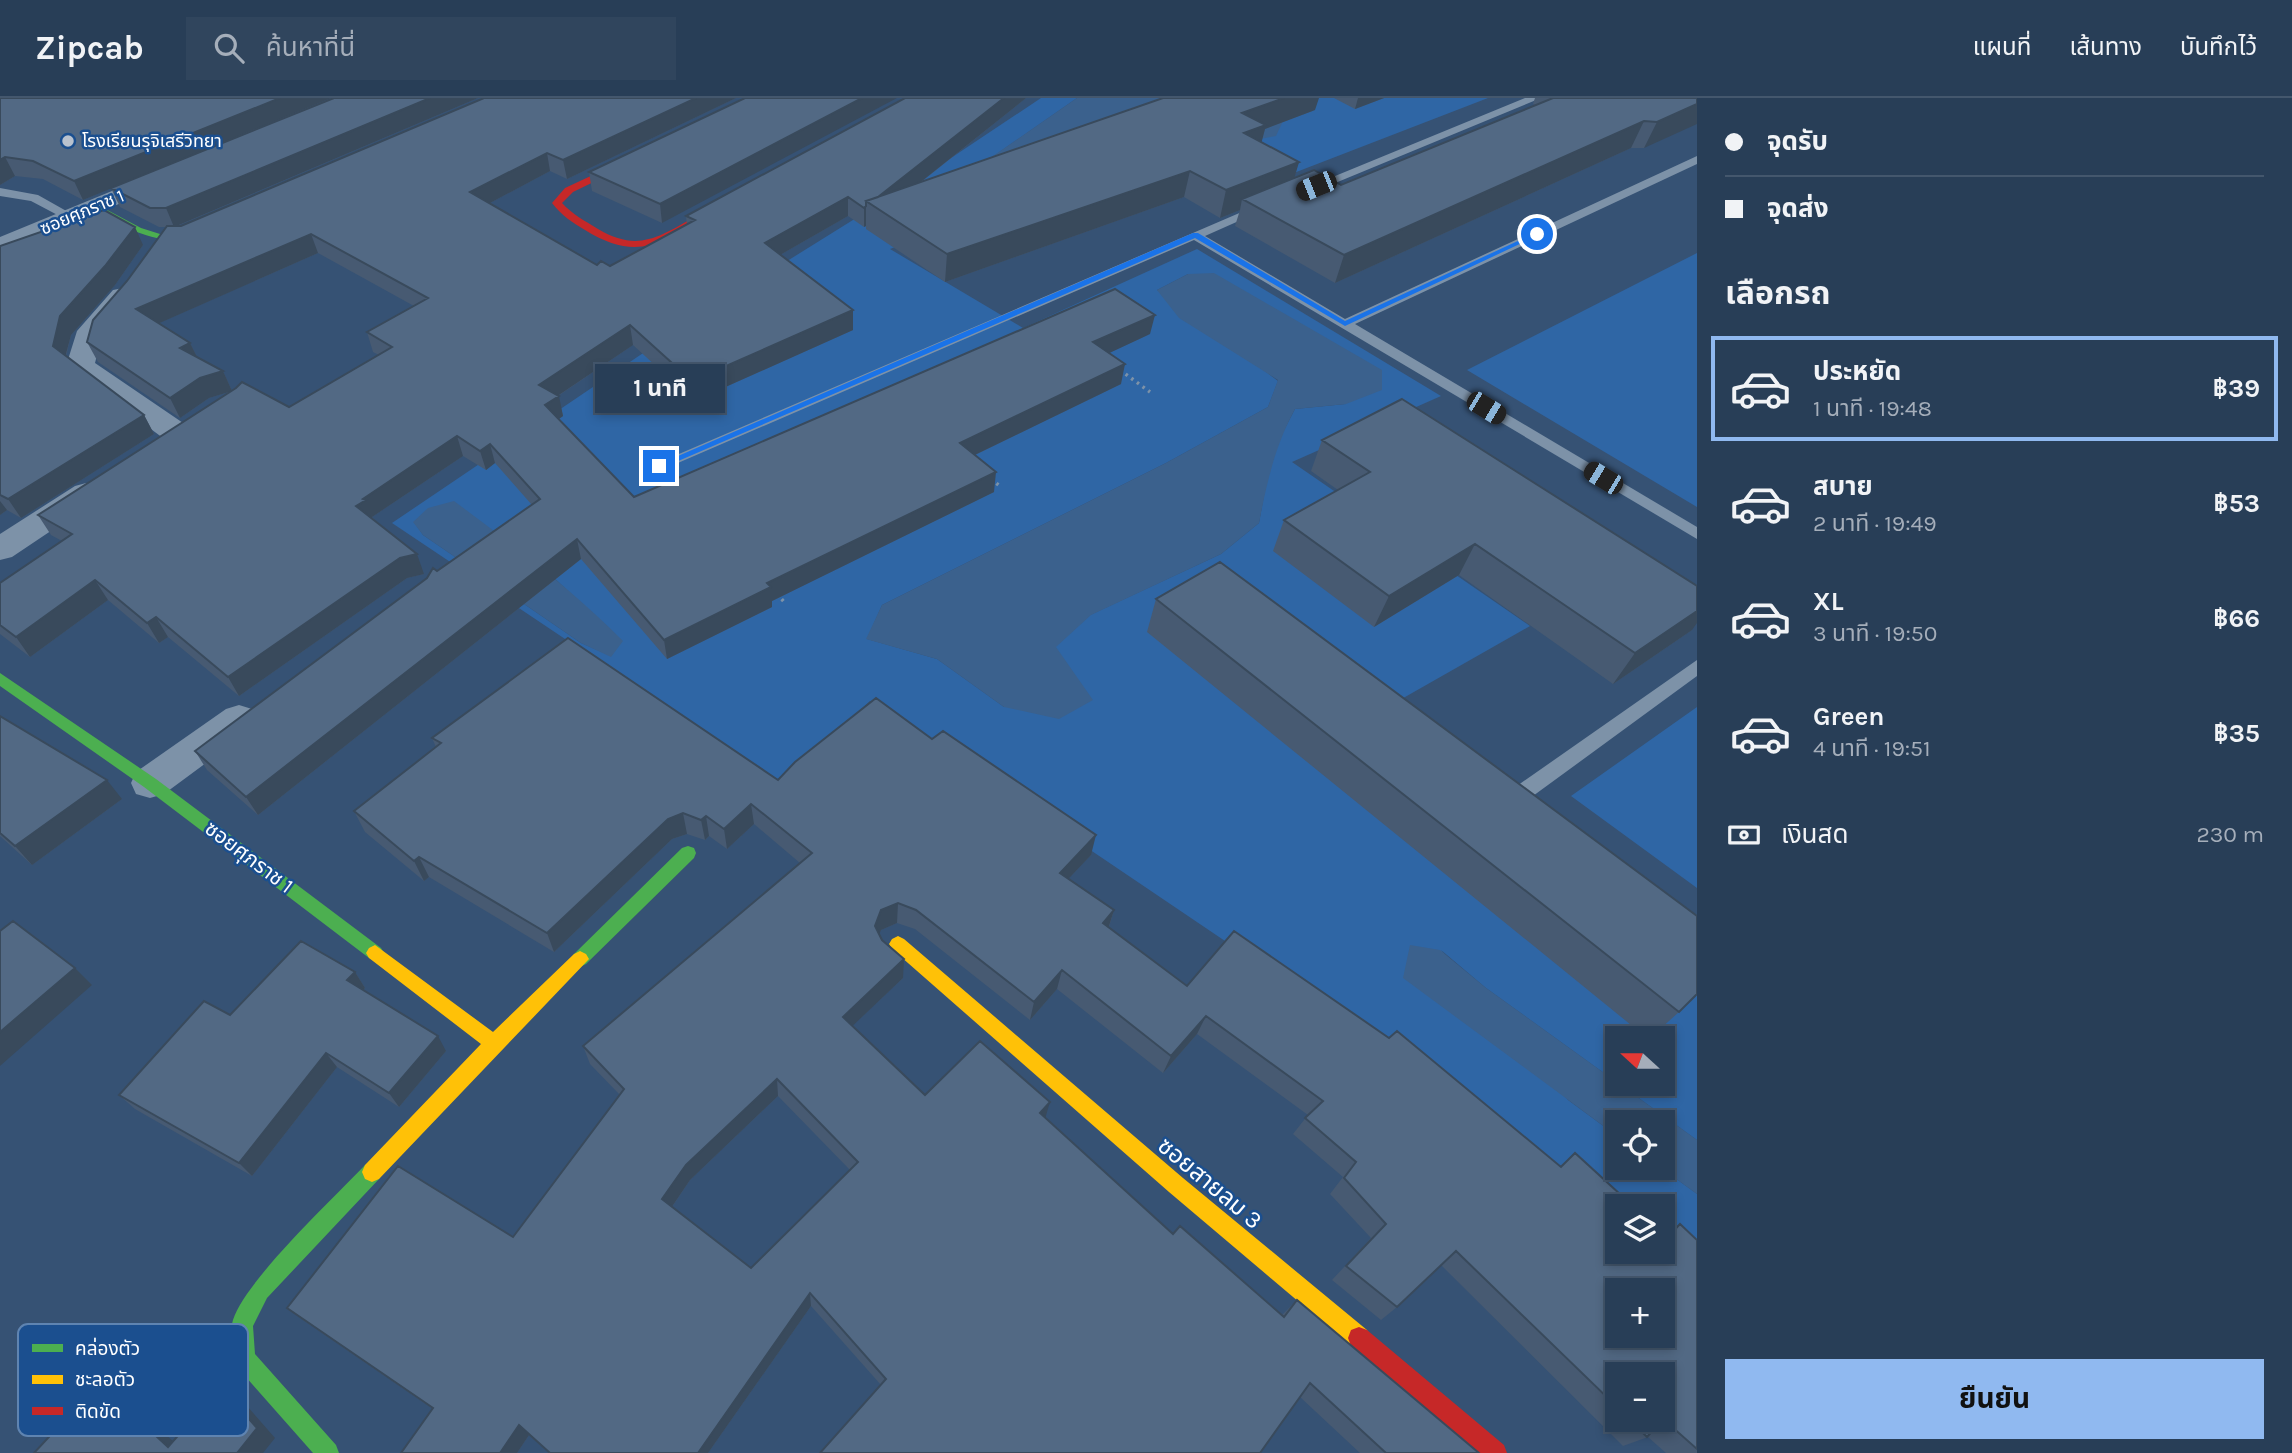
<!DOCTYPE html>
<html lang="th">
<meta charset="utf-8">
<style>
:root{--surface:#283e57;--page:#30455d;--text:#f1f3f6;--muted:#a5aeba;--line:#44576d;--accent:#90b9f0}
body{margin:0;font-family:Karla,"Noto Sans Thai",sans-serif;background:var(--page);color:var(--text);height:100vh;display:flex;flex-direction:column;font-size:26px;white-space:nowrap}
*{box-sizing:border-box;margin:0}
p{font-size:23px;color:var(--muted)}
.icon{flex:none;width:38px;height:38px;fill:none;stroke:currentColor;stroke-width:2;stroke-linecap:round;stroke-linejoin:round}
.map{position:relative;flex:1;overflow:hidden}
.side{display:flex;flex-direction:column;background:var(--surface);width:595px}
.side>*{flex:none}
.guide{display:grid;align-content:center;height:154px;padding:0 28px;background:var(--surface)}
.needle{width:46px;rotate:291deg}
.tools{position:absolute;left:1605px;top:928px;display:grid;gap:14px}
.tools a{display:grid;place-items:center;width:70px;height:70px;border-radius:0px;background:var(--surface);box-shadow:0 4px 10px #0003,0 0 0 2px var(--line);font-size:35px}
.end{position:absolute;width:32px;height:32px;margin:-16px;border:9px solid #1a73e8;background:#fff;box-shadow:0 0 0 4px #fff}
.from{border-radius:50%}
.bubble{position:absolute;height:49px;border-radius:0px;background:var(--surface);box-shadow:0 4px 10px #0003,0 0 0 2px var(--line);font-size:23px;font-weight:700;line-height:49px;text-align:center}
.car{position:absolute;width:21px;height:42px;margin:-21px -10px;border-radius:9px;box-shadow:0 0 5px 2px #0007;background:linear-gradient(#222 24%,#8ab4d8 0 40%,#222 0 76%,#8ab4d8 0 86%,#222 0)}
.guide b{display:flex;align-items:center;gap:24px;height:66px;font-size:26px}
.guide b+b{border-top:2px solid var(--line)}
.guide i{width:18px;height:18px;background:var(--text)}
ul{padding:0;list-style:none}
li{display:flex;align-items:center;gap:21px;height:105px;margin:0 14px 10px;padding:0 14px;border:4px solid transparent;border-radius:0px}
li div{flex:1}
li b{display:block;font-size:26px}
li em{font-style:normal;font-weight:700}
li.on{border-color:var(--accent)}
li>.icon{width:63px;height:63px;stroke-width:1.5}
h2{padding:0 28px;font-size:32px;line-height:84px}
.pay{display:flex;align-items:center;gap:18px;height:77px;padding:0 28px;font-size:26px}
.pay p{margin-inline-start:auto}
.button{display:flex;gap:14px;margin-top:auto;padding:14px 28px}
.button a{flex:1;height:80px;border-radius:0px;background:var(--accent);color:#111;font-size:28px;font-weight:700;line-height:80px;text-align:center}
header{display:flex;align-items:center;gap:42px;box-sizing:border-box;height:98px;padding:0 35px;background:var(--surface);border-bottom:2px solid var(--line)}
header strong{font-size:33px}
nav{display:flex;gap:38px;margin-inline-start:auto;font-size:24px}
.search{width:490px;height:63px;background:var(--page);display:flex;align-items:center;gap:18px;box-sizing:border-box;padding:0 24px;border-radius:0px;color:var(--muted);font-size:26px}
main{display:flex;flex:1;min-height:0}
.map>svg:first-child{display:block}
.green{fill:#2f66a5;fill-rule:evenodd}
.water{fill:#3b618d}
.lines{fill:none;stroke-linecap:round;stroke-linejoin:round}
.path{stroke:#7d92a8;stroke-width:3.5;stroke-dasharray:2.5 4.5;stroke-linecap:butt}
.lane{fill:#7d92a8;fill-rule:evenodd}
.street{fill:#7d92a8;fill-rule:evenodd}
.fast{fill:#4caf50;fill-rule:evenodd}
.slow{fill:#ffc107;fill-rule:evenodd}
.jam{fill:#c62828;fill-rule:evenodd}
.wall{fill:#475a72;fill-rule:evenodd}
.shaded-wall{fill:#394a5c}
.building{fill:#526984;stroke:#394a5c;stroke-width:2;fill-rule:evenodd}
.route{fill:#1a73e8}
.poi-dot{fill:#b9c2ce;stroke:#1b4f8f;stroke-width:2.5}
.labels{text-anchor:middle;stroke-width:5;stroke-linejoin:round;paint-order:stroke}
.far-poi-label{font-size:18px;fill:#fff;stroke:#1b4f8f;text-anchor:start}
.far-street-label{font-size:18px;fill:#fff;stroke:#1b4f8f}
.street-label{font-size:21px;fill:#fff;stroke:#1b4f8f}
.near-street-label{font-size:24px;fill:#fff;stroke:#1b4f8f}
.key{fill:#1b4f8f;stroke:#5f84b1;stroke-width:2}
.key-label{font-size:19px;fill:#fff}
</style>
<header>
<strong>Zipcab</strong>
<div class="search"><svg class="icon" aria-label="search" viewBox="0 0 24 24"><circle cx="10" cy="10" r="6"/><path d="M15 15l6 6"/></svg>ค้นหาที่นี่</div>
<nav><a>แผนที่</a><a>เส้นทาง</a><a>บันทึกไว้</a></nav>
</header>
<main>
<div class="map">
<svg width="1697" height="1355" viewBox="0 0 1697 1355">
<rect width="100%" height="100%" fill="#365274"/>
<path class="green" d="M1041 0H1077L932 101 1240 0H1488L1286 78 1189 32 890 151 1023 230 1197 151 1441 298 1292 364 1530 528 1347 632 1697 878V1042L1486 890 1441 852 1568 1002 1617 1038V1069H1660L1697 1096V1164L1663 1140 1662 1108H1617L870 603 780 685 392 425 686 226 930 74ZM1188 176 1346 306 1295 311 1281 338 1268 375 1259 425 1221 456 1090 517 1055 549 1004 609 937 561 867 541 882 507 1166 365 1268 309 1278 283 1157 192ZM414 424 538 465 622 543 611 558 581 545 423 437ZM1617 940H1662V985H1617Z
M1697 155V409L1467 272Z
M1697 609V790L1571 698Z"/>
<path class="water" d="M1077 0H1240L1282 25 1276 38 928 103Z
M1214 175 1382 272V292L1346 306 1295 311C1275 348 1267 384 1259 425L1221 456 1091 517 1056 549 1093 602 1059 621 1004 609 937 561 866 541 882 507 1166 365 1268 309 1278 282 1179 220 1157 192 1188 176Z
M454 403C513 447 571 490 623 543L611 559 581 545 423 437 413 424 428 410Z
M1410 847 1440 852 1486 890 1697 1042V1096L1660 1069H1662V1024H1617V1038L1403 880Z"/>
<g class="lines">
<path class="path" d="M1120 272 1150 294
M991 381 1001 389
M777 496 786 506"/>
<path class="lane" d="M1525 0H1541L1311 95 1301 92Z
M1697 58V66L1355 226 1697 429V441L1194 142 664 371H654L651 368 1258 107 1268 110 1205 138 1345 221Z
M0 90 38 97 77 119 67 122 31 103 0 98Z
M1697 562V578L1518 709H1504L1501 703 1504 697Z"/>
<path class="street" d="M163 72 171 74 175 79 171 84 0 156V139Z
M123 190 133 192 136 198 101 241 95 265 189 329 193 336 189 343 178 345 167 343 66 268 77 233 113 192Z
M86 385 97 388 102 395 97 402 12 459 0 462V436L75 388Z
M239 607 252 611 258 621 252 631 164 696 150 700 136 696 131 685 136 674 226 611Z"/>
<path class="fast" d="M96 106 141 130 160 136 184 133 205 126 210 129C171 158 128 131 92 111L91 109Z
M0 575 156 681 381 850 384 855 381 860 375 863 369 860 144 689 0 588Z
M688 748 694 750 696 755 694 760 586 866 580 869 574 866 571 861 574 856 682 750Z
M372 1064 379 1067 382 1074 379 1081 267 1200 253 1228 255 1256 336 1347 339 1355H313L237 1269C233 1258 229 1238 232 1226 239 1188 335 1099 365 1067Z"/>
<path class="slow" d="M898 838 904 841 1183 1080 1367 1232 1370 1240 1367 1248 1359 1251 1351 1248 1169 1094 892 851 889 846 892 841Z
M375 847 493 934 574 856 580 853 586 856 589 861 379 1081 372 1084 365 1081 362 1074 365 1067 481 946 369 860 366 855 369 850Z"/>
<path class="jam" d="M638 56 641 57V61L573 94 562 105C572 116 585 123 598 131 637 154 657 140 693 120H701V124C656 149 632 161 585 132 573 125 561 117 552 105L565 90Z
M1359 1229 1367 1232 1504 1347 1507 1355H1479L1351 1248 1348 1240 1351 1232Z"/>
</g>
<path class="wall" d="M0 0H331L176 64 334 0H478L177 128H181L484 0H736L567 81 550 73 490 105 597 167 610 168 687 127 686 118 905 0H1026L920 85 1315 12 1265 31 1261 44 1299 64 1294 80 1341 87 1535 7 1533 6 1535 0H1697L1644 50H1631L1335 185 1235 128 1240 112 1220 120 1184 99 945 184 866 131V128L864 129 848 118 780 157 853 212V232L694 303 633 247 558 298 563 318 559 321 634 399 1150 236 1109 255 1121 286 975 357 994 394 772 503V509L667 561 581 461 258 717 207 672 195 653 437 473 532 407 495 365 486 372 463 358 372 419 424 476 407 480 239 598 168 539 159 545 108 502 30 559 0 536V485L62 443 51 437 38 417 289 309 379 257 373 254 367 234 414 208 318 155 159 225 190 245 197 259 223 273 232 293 209 300 180 320 98 264 87 244 127 183 166 129H159L120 109 111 90 83 102 43 81 15 78 0 87Z
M745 0 662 125 592 93 589 74Z
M1334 0H1384L1355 11Z
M143 147 115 187 71 237 66 258 144 317 154 336 21 420 7 412 0 417V148Z
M1322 342 1692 532 1613 586 1459 477 1374 529 1273 453 1284 422 1338 392 1311 373Z
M1156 501 1679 914 1650 940H1647L1147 534Z
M0 618 122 701 32 767 0 738Z
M432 640 778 682 1091 757 1068 781 1114 812 1109 829 1187 888 1560 1068 1575 1055 1664 1136 1680 1126 1697 1222V1355H1666L1648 1339 1623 1348 1441 1167 1397 1209 1381 1222 1332 1182 1371 1140 1330 1096 1343 1079 1293 1036 1308 1017 1197 936 1163 975 1057 891 1030 922 915 831 897 825 881 832 879 836 903 880 852 928 925 997 1045 1020 1173 1136 1282 1217 1297 1202 1479 1355H1360L1300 1299 881 1287 811 1208 708 1355H549L529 1337 517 1355H401L433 1311 303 1222 287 1210 513 1139 620 997 590 966 583 948 800 765 754 726 727 751 709 738 705 742 687 736 672 741 554 854 429 779 424 783 365 734 354 713 436 649ZM778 998 850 1072 751 1170 672 1109 690 1082ZM1617 1276 1662 1321H1617Z
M355 874 365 890 363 892 446 953 399 1009 337 969 252 1078 135 1011 119 997 230 917Z"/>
<path class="shaded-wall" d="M280 0H331L83 102 74 83Z
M430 0H478L174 129 166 110Z
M696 0H736L567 81 563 62Z
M862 0H897L662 125 660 106Z
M1004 0H1026L883 114 870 106Z
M1284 0H1319L1315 12 1265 31 1259 54 1238 61 1242 15Z
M1358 0H1384L1355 11Z
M1697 6V26L1644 50 1657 24Z
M1644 23 1631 50 1335 185 1344 157Z
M547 55 550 73 475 113 470 94Z
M5 59 15 78 0 87V62Z
M1299 64 1291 91 1242 101 1240 112 1220 120 1226 92Z
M1190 73 1184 99 945 184 947 156Z
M848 99V118L766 165 765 145Z
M866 108V128L864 129V110Z
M135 129 143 147 115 187 71 237 63 267 53 248 60 218Z
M311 136 318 155 146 231 136 211Z
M853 212V232L694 303 692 283Z
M1155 217 1150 236 1090 264 1093 244Z
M630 227 633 247 544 307 539 287Z
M190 245 200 265 180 250Z
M1125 266 1121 286 958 365 960 345Z
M223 273 232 293 209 300 180 320 170 300 200 280Z
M559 298 563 318 550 327 545 307Z
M144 317 154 336 21 420 8 401Z
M457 338 463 358 372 419 373 422 356 408 363 401Z
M490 346 495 365 486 372 480 353Z
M996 374 994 394 772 503V509L667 561 664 542 767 485Z
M0 403 7 412 0 417Z
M577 441 581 461 258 717 246 699Z
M1475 446 1459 477 1374 529 1389 498Z
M417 456 424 476 407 480 239 598 228 579 400 460Z
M95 482 108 502 30 559 16 539Z
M1697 513V525L1692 532 1613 586 1635 555Z
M156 519 168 539 159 545 147 525Z
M107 682 122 701 32 767 15 748Z
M751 706 754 726 727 751 724 731Z
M683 715 687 736 672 741 554 854 547 835 668 721Z
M706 718 709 738 705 742 701 722Z
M1096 737 1091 757 1055 795 1060 775Z
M419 759 429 779 424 783 414 763Z
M898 805 897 825 881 832 875 847V828L881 812Z
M1114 812 1108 831 1103 825Z
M904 861 903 880 843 937V919Z
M75 870 92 887 0 968V934Z
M1062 872 1057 891 1030 922 1034 904Z
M355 874 365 890 357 898 347 882Z
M1206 918 1197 936 1163 975 1171 958Z
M438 938 446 953 399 1009 389 995Z
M326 955 337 969 252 1078 239 1065Z
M777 981 778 998 690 1082 667 1116 662 1101 686 1067Z
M1050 1004 1045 1021 1040 1015Z
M810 1195 811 1208 708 1355H698Z
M99 1285 121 1296 186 1355 168 1349Z
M221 1289 240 1300 275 1340 263 1355H237Z
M519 1327 529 1337 517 1355H500Z"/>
<path class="building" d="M0 0H280L74 83 33 63 5 59 0 62Z
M334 0H430L166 110H150L111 90Z
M484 0H696L563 62 547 55 470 94 597 167 601 163 610 168 695 122 686 118 905 0H1004L878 99 866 103V108L864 110 848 99 765 145 853 212 692 283 630 227 539 287 559 298 545 307 634 399 1115 191 1155 217 1093 244 1125 266 960 345 996 374 767 485 771 489 664 542 577 441 246 699 195 653 427 480 433 470 437 473 540 401 490 346 480 353 457 338 363 401 366 402 356 408 417 456 400 460 228 579 156 519 147 525 95 482 16 539 0 527V485L72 436 38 417 236 290 242 284 289 309 392 249 367 234 428 200 311 136 136 211 190 245 180 250 223 273 200 280 170 300 87 244 93 222 127 183 167 128H181Z
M745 0H862L660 106 589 74Z
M1163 0H1284L1242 15 1266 27 1244 35 1299 64 1226 92 1190 73 947 156 866 103Z
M1553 0H1697V6L1657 24 1644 23 1344 157 1242 101 1314 72 1341 87Z
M104 112 135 129 105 168 60 218 53 248 144 317 8 401 0 397V148Z
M1402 301 1697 488V513L1635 555 1475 446 1389 498 1284 422 1370 374 1322 342Z
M1220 464 1697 818V896L1679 914 1156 501Z
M568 540 778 682 795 664 876 600 932 641 943 633 1096 737 1060 775 1114 812 1103 825 1187 888 1234 833 1389 940 1397 933 1561 1069 1575 1055 1633 1108H1617V1153H1662V1134L1668 1139 1680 1126 1697 1142V1351L1663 1321 1647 1339 1629 1321H1662V1276H1617V1309L1456 1153 1397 1209 1346 1168 1386 1126 1344 1080 1356 1064 1305 1020 1323 1003 1206 918 1171 958 1062 872 1034 904 916 812 898 805 881 812 875 828 882 842 904 861 843 919 925 997 980 943 1050 1004 1040 1015 1173 1136 1180 1128 1284 1219 1297 1202 1479 1355H1386L1310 1285 1260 1355H820L886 1281 810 1195 698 1355H550L519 1327 500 1355H401L433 1310 287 1210 398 1068 513 1139 624 991 583 948 812 755 751 706 724 731 706 718 701 722 683 715 668 721 547 835 419 759 414 763 354 713 441 645 432 640ZM777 981 858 1064 751 1170 662 1101 686 1067ZM1617 1192H1662V1237H1617Z
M0 618 107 682 15 748 0 735Z
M13 823 75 870 0 934V833Z
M301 843 355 874 347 882 438 938 389 995 326 955 239 1065 119 997 204 903 230 917Z
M99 1285 168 1349 221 1289 257 1330 237 1355H34Z"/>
<path class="route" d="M1193 135H1198L1345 223 1535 135 1541 136 1345 228 1195 140 662 370 655 368Z"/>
<circle class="poi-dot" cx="68" cy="43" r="7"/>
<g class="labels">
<g class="far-poi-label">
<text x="82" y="49">โรงเรียนรุจิเสรีวิทยา</text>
</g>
<g class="far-street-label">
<text transform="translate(82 114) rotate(-23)" y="6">ซอยศุภราช 1</text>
</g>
<g class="street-label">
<text transform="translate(249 759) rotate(37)" y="7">ซอยศุภราช 1</text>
</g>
<g class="near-street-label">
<text transform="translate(1210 1085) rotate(40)" y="8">ซอยสายลม 3</text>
</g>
</g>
<rect x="18" y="1226" width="230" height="112" rx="10" class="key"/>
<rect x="32" y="1246" width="31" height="8" fill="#4caf50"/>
<rect x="32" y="1277" width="31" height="9" fill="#ffc107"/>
<rect x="32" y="1309" width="31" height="8" fill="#c62828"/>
<g class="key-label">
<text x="75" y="1257">คล่องตัว</text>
<text x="75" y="1288">ชะลอตัว</text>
<text x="75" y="1320">ติดขัด</text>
</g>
</svg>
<div class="tools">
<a><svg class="needle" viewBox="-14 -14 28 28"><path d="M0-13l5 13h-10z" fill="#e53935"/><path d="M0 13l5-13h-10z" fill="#a5aeba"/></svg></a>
<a><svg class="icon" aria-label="locate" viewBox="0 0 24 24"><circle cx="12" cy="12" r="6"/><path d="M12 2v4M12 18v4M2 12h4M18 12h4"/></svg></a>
<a><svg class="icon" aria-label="layers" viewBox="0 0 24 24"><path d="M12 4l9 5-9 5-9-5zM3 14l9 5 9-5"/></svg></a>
<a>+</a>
<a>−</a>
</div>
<i class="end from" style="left:1537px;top:136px"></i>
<i class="end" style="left:659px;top:368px"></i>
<div class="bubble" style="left:595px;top:266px;width:130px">1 นาที</div>
<i class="car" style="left:1316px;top:88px;rotate:248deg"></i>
<i class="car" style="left:1486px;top:310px;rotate:121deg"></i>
<i class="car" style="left:1603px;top:380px;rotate:301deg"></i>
</div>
<section class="side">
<div class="guide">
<b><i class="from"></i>จุดรับ</b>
<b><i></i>จุดส่ง</b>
</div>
<h2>เลือกรถ</h2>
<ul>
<li class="on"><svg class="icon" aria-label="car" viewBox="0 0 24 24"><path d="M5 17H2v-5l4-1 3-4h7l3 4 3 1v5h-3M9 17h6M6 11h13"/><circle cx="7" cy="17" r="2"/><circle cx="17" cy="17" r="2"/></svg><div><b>ประหยัด</b><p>1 นาที · 19:48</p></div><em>฿39</em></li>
<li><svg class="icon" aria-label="car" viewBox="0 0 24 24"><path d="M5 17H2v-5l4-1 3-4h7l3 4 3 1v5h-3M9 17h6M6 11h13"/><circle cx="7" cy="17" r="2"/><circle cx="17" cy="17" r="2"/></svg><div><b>สบาย</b><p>2 นาที · 19:49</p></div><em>฿53</em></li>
<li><svg class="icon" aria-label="car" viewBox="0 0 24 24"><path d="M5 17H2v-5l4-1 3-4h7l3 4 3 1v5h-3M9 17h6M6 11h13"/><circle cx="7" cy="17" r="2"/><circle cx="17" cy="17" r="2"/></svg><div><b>XL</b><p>3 นาที · 19:50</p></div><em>฿66</em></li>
<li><svg class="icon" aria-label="car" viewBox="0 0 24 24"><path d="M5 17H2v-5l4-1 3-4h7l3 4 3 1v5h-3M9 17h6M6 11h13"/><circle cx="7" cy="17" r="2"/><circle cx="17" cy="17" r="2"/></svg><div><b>Green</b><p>4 นาที · 19:51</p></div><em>฿35</em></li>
</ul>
<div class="pay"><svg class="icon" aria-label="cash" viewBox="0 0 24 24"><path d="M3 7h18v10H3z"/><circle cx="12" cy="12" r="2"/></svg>เงินสด<p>230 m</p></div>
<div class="button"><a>ยืนยัน</a></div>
</section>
</main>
